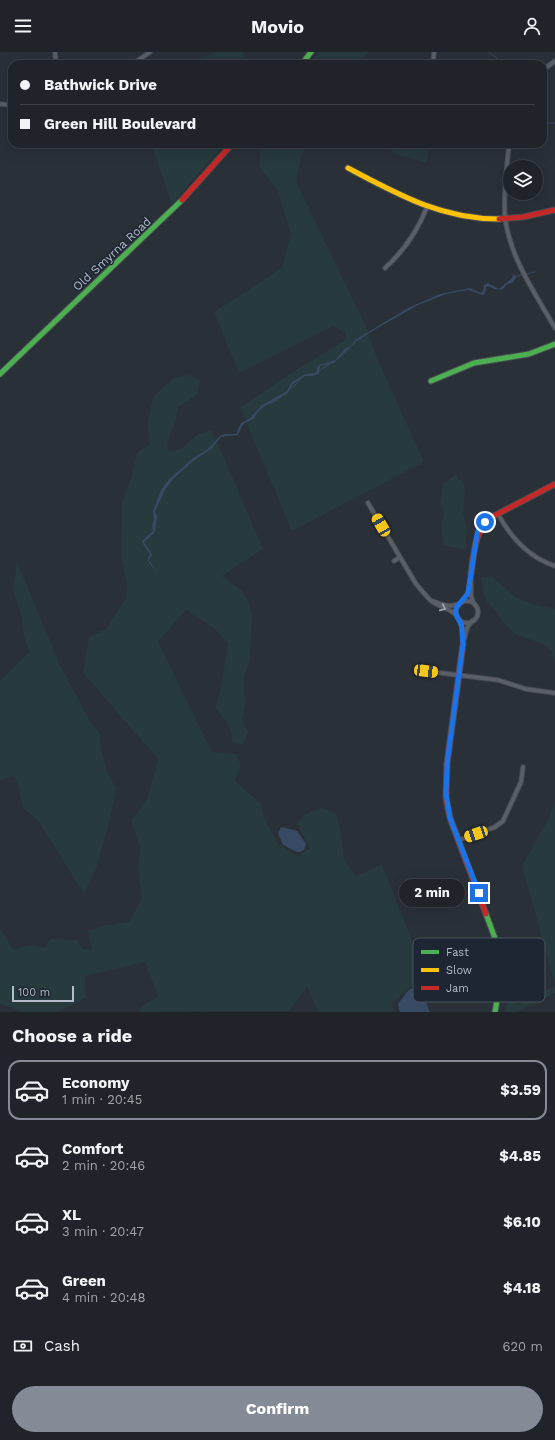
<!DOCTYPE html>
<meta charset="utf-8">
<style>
:root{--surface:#20242a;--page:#282c32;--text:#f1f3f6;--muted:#a2a4a8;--line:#3d4147;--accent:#848b96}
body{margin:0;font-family:"Work Sans",sans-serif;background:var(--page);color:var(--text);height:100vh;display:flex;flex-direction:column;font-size:15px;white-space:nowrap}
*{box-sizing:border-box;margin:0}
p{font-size:13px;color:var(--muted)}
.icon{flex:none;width:22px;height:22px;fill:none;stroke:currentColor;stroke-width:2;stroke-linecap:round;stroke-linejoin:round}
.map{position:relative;height:960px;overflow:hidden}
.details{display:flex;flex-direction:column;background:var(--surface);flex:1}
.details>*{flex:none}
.top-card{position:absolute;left:8px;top:8px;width:539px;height:88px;border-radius:12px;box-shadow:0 4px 16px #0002,0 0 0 1px var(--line);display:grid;align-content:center;height:88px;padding:0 12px;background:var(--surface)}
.buttons{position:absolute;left:503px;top:108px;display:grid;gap:8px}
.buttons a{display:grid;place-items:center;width:40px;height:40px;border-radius:50%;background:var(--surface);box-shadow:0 4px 16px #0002,0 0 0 1px var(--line);font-size:20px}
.scale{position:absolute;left:12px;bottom:10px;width:62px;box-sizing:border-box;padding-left:4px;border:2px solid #b4bcc9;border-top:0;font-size:11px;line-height:14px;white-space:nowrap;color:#b4bcc9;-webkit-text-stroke:3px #1d2633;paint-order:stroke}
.end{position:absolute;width:18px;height:18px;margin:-9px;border:5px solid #1a73e8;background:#fff;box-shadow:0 0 0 2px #fff}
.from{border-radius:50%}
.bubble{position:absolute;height:28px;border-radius:14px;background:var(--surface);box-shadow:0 4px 16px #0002,0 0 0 1px var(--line);font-size:13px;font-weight:700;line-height:28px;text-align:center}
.car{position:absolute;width:12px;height:24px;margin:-12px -6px;border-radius:5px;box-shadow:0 0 3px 1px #0007;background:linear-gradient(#f5c518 24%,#345 0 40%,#f5c518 0 76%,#345 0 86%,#f5c518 0)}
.top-card b{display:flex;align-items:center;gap:14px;height:38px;font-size:15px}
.top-card b+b{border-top:1px solid var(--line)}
.top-card i{width:10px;height:10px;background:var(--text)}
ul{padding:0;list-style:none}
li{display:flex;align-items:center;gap:12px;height:60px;margin:0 8px 6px;padding:0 4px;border:2px solid transparent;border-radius:12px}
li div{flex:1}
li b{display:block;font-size:15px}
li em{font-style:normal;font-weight:700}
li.on{border-color:var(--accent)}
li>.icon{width:36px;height:36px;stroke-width:1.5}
h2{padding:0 12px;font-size:18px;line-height:48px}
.pay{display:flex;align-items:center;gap:10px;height:44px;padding:0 12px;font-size:15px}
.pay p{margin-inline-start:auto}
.action{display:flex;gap:8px;margin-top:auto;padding:8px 12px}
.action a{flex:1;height:46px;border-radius:24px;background:var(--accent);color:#fff;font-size:16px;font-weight:700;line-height:46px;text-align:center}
header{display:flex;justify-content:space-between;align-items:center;height:52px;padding:0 12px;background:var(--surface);font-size:18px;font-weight:700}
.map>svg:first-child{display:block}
.green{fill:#273a3e}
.water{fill:#384963}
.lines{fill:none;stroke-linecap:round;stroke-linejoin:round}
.stream{stroke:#384963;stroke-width:1}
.street-casing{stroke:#484c53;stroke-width:5.5}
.fast-casing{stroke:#484c53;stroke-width:7}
.slow-casing{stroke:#484c53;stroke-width:7}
.jam-casing{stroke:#484c53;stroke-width:7}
.street{stroke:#5a5e66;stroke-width:3.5}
.fast{stroke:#4caf50;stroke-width:5}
.slow{stroke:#ffc107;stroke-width:5}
.jam{stroke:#c62828;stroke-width:5}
.oneway{stroke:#a2a9b5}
.route{stroke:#1a73e8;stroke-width:5}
.labels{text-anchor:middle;stroke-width:3;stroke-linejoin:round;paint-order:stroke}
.street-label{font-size:12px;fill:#b4bcc9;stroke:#1d2633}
.key{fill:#1d2633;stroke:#4a5360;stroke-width:1}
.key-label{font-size:11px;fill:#b4bcc9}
</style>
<header><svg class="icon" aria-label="menu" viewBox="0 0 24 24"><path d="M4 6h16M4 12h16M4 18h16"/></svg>Movio<svg class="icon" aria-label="person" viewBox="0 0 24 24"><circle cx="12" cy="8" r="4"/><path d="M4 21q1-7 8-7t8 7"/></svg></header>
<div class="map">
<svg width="555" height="960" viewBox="0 0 555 960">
<rect width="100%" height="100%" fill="#2a3038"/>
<path class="green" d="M216 0H243L246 12H190Z
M319 0H368L359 12H309Z
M151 92H224L172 152Z
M261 92H307L301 105 296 130 365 272 377 306 424 410 292 479 240 356 288 323 344 289 346 281 333 274 239 321 214 260 282 216 291 182 277 137 259 115Z
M382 92H426L429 96 426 111 398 103Z
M190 323 200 328 197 343 178 355 175 371 167 391 168 399 181 397 197 383 212 378 263 497 222 524 242 539 248 549 252 562 250 607 243 629 246 650 242 667 248 680 243 693 232 691C233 676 224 666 215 655L220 641 228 591 214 576 186 558 158 590 212 700 237 702 241 714 235 728 261 752 264 765 278 792 297 804 310 796 296 771 306 762 322 755 336 762 341 781 344 807 356 824 382 812 425 922 392 951 394 960H318L307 934 290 959 141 960 139 957 158 944 145 910 85 924 86 946 57 960H22L0 952V877L13 897 34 893 45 896 50 887 77 888 83 897H92L88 879 102 874 129 870 142 847 138 817 140 795 131 769 148 745 158 707 83 621 89 585 106 577 126 546 127 532 121 503 122 450 131 427 137 400 150 392 148 370 153 345 173 326Z
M456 422 459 428H462L465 435 463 461 467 479 465 498 443 493 441 472 444 462 440 453 443 432Z
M17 510 60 613 90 669 100 681 102 701 107 720 116 736 110 767 96 817 84 842 39 770 23 756 18 732 14 724 0 728V629L29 600 24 584 21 561 13 539Z
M491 524 517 546 535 553 555 557V610L551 598 543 592 515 582 504 571 497 560 487 550 483 538 481 525Z
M555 749V932L522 814 549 766Z
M555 934V941L517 960H504L509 948 519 952Z"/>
<path class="water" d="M514 222 516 226 512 231 507 232 502 238 495 237 488 234 486 235 485 241 483 243 468 238 446 242 418 253 374 278 357 289 334 311 320 314 319 322 313 324H305L293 332 288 341 265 354 259 359 254 366 245 371 242 374 238 383 226 384 221 385 212 396 192 410 173 427 165 438 155 459 157 465 155 479 153 482 144 490 152 502 149 508C154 519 167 526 176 533 171 529 147 514 148 507 148 505 149 504 150 502L143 492 142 489 153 479 152 474 154 467 153 459 161 438 169 427 182 416 193 406 208 397 221 383 226 382H236L241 371 250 366 262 353 287 339 291 331 305 322 317 321V316L319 313 335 308 345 297 352 293 355 288 408 256 440 242 470 236 481 241 483 239 484 233 488 231 499 237 511 227Z
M281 775 297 779 306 792 304 798 300 800H297L283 793 278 781Z
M410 937C412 937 415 936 417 937 422 939 428 955 430 960H400L398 952 406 941Z"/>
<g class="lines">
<path class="stream" d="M489 0 504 12
M543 71H555
M526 222 535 220
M515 225 523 222
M487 234H490L495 237
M314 322 330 312
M291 337 300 328
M270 352 281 345"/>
<defs>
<path id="street" d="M55 0 56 12
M133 12 150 0
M433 12 434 0
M543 18 555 9
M0 52 12 53
M509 92C507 116 503 141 505 165 510 206 535 241 555 276
M385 216C404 199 418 178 427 155
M368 451 416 532 430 548
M498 462C511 486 528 505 555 514
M394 509 400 505
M462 549 468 541 471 522V544L474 552
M456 560a11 11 0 1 1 22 0a11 11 0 1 1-22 0Z
M457 564C450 556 438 555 430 548 440 552 448 556 459 552
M460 569 462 576 463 592 467 576 472 569
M425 619 498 628 526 637 555 641
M459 788 495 775 503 769 521 730 523 715
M459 935 497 944"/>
<path id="fast" d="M302 12 311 0
M0 322 182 148
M431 329 474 311 529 302 555 292
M486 862 499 897 502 920 495 960"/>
<path id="slow" d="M348 116C397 142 441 167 499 167"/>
<path id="jam" d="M182 148 232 92
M499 167 523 165 555 158
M471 522C474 501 474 481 490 466L555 432
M463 592 447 712 446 746 450 766 486 862"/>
</defs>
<use href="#street" class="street-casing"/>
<use href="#fast" class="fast-casing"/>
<use href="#slow" class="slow-casing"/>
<use href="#jam" class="jam-casing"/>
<use href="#street" class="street"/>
<use href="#fast" class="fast"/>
<use href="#slow" class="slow"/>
<use href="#jam" class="jam"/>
</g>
<defs><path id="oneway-chevron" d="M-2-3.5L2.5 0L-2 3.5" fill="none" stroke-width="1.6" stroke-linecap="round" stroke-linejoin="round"/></defs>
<use class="oneway" href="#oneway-chevron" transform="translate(443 556) rotate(24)"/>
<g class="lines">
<path class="route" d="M479 841 450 766 446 742 447 712 463 592C462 585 463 578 461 572 459 567 454 563 456 557 458 551 465 547 468 541L477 482 479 476 485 470"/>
</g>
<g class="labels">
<g class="street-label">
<text transform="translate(112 202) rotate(-43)" y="4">Old Smyrna Road</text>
</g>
</g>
<rect x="413" y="886" width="132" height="64" rx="6" class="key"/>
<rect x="421" y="898" width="18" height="4" fill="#4caf50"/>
<rect x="421" y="916" width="18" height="4" fill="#ffc107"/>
<rect x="421" y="934" width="18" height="4" fill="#c62828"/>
<g class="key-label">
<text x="446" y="904">Fast</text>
<text x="446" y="922">Slow</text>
<text x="446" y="940">Jam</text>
</g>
</svg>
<div class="buttons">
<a><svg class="icon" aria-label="layers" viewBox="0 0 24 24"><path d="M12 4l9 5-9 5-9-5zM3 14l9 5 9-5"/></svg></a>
</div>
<div class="scale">100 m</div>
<i class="end from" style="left:485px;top:470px"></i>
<i class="end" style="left:479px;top:841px"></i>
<div class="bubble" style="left:399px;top:827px;width:66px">2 min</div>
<i class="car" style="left:381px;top:473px;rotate:330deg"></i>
<i class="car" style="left:426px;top:619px;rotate:97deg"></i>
<i class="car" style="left:476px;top:782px;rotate:251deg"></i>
<div class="top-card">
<b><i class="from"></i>Bathwick Drive</b>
<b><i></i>Green Hill Boulevard</b>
</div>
</div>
<section class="details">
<h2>Choose a ride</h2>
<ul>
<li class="on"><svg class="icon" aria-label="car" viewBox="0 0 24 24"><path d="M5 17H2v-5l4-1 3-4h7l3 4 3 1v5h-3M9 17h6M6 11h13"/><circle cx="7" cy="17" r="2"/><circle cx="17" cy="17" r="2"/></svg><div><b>Economy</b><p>1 min · 20:45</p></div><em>$3.59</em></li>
<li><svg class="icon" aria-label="car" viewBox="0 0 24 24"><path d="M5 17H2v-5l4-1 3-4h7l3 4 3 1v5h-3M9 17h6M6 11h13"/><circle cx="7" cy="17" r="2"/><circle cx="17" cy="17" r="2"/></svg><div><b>Comfort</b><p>2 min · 20:46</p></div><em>$4.85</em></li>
<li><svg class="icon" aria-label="car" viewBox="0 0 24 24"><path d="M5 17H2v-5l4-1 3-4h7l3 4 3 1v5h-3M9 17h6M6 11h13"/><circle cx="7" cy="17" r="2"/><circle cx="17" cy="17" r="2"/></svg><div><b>XL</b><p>3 min · 20:47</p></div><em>$6.10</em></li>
<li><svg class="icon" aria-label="car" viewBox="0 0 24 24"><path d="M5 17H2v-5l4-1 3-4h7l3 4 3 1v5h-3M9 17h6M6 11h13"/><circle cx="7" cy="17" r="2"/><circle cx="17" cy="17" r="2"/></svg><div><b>Green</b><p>4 min · 20:48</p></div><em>$4.18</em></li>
</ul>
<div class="pay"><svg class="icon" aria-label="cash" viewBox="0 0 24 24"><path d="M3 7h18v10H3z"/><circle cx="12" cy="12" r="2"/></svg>Cash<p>620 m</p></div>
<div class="action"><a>Confirm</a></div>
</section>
